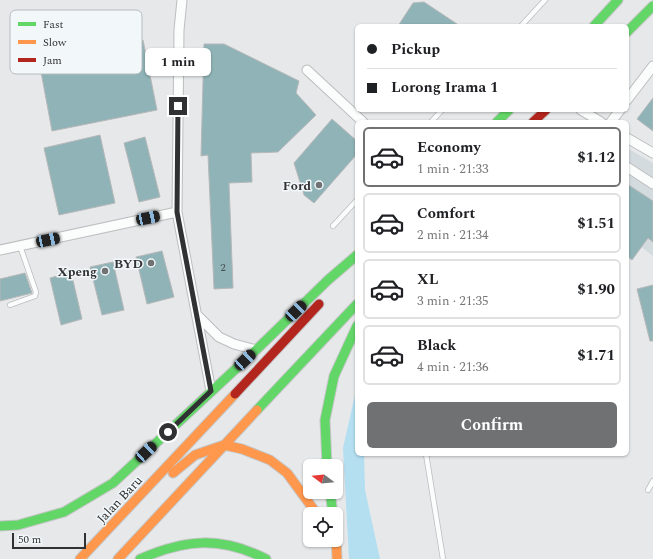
<!DOCTYPE html>
<meta charset="utf-8">
<style>
:root{--surface:#fff;--page:#f2f2f2;--text:#202124;--muted:#757577;--line:#e0e0e0;--accent:#707172}
body{margin:0;font-family:Spectral,serif;background:var(--page);color:var(--text);height:100vh;display:flex;flex-direction:column;font-size:15px;white-space:nowrap}
*{box-sizing:border-box;margin:0}
p{font-size:13px;color:var(--muted)}
.icon{flex:none;width:22px;height:22px;fill:none;stroke:currentColor;stroke-width:2;stroke-linecap:round;stroke-linejoin:round}
.map{position:relative;flex:1;overflow:hidden}
.drawer{position:absolute;left:355px;top:120px;width:274px;height:336px;display:flex;flex-direction:column;background:var(--surface);border-radius:6px;box-shadow:0 1px 3px #0004}
.drawer>*{flex:none}
.top-card{position:absolute;left:355px;top:24px;width:274px;height:88px;border-radius:6px;box-shadow:0 1px 3px #0004;display:grid;align-content:center;height:88px;padding:0 12px;background:var(--surface)}
.needle{width:26px;rotate:286deg}
.buttons{position:absolute;left:303px;top:459px;display:grid;gap:8px}
.buttons a{display:grid;place-items:center;width:40px;height:40px;border-radius:6px;background:var(--surface);box-shadow:0 1px 3px #0004;font-size:20px}
.scale{position:absolute;left:12px;bottom:10px;width:74px;box-sizing:border-box;padding-left:4px;border:2px solid #303132;border-top:0;font-size:11px;line-height:14px;white-space:nowrap;color:#303132;-webkit-text-stroke:3px #f2f7f9;paint-order:stroke}
.end{position:absolute;width:18px;height:18px;margin:-9px;border:5px solid #303132;background:#fff;box-shadow:0 0 0 2px #fff}
.from{border-radius:50%}
.bubble{position:absolute;height:28px;border-radius:6px;background:var(--surface);box-shadow:0 1px 3px #0004;font-size:13px;font-weight:700;line-height:28px;text-align:center}
.car{position:absolute;width:12px;height:24px;margin:-12px -6px;border-radius:5px;box-shadow:0 0 3px 1px #0007;background:linear-gradient(#222 24%,#8ab4d8 0 40%,#222 0 76%,#8ab4d8 0 86%,#222 0)}
.top-card b{display:flex;align-items:center;gap:14px;height:38px;font-size:15px}
.top-card b+b{border-top:1px solid var(--line)}
.top-card i{width:10px;height:10px;background:var(--text)}
ul{padding:7px 0 0;list-style:none}
li{display:flex;align-items:center;gap:12px;height:60px;margin:0 8px 6px;padding:0 4px;border:2px solid var(--line);border-radius:6px}
li div{flex:1}
li b{display:block;font-size:15px}
li em{font-style:normal;font-weight:700}
li.selected{border-color:var(--accent)}
li>.icon{width:36px;height:36px;stroke-width:1.5}
.cta{display:flex;gap:8px;margin-top:auto;padding:8px 12px}
.cta a{flex:1;height:46px;border-radius:6px;background:var(--accent);color:#fff;font-size:16px;font-weight:700;line-height:46px;text-align:center}
.map>svg:first-child{display:block}
.built{fill:#d4dbdf}
.green{fill:#b3dff1}
.building{fill:#8fb3b6;stroke:#b7b8b9}
.lines{fill:none;stroke-linecap:round;stroke-linejoin:round}
.lane-casing{stroke:#bcbebf;stroke-width:6}
.street-casing{stroke:#bcbebf;stroke-width:11}
.fast-casing{stroke:#c5c6c7;stroke-width:11}
.slow-casing{stroke:#c5c6c7;stroke-width:11}
.jam-casing{stroke:#c5c6c7;stroke-width:11}
.lane{stroke:#fbfcfc;stroke-width:4.5}
.street{stroke:#fbfcfc;stroke-width:9}
.fast{stroke:#63d668;stroke-width:9}
.slow{stroke:#ff974d;stroke-width:9}
.jam{stroke:#b3261e;stroke-width:9}
.route{stroke:#303132;stroke-width:5}
.poi-dot{fill:#707172;stroke:#f2f7f9;stroke-width:1.5}
.labels{text-anchor:middle;stroke-width:3;stroke-linejoin:round;paint-order:stroke}
.number-label{font-size:11px;fill:#485253}
.poi-label{font-size:13px;font-weight:bold;fill:#303132;stroke:#f2f7f9;text-anchor:end}
.street-label{font-size:13px;fill:#303132;stroke:#f2f7f9}
.key{fill:#f2f7f9;stroke:#b8bcbd;stroke-width:1}
.key-label{font-size:11px;fill:#303132}
</style>
<div class="map">
<svg width="653" height="559" viewBox="0 0 653 559">
<rect width="100%" height="100%" fill="#e6e8ea"/>
<path class="built" d="M627 148 653 163V256L627 236Z"/>
<path class="green" d="M357 386V454H364L365 490 380 559H349L343 448Z"/>
<path class="building" d="M424 2 460 26H398L413 3Z
M143 40 157 110 52 131 39 61Z
M204 44H224L299 81 296 93 316 115 278 152 251 153 252 182 229 183 233 288 214 289 208 155 201 156Z
M653 98V131L637 119Z
M332 119 357 141V154L314 203 304 195 294 163Z
M100 135 115 203 59 215 44 148Z
M145 137 160 197 139 202 124 143Z
M627 184 653 201V242L648 238 632 260 627 256Z
M162 251 174 297 147 304 136 257Z
M113 262 124 310 102 315 90 267Z
M71 272 82 319 61 325 50 278Z
M25 273 32 293 0 301V279Z
M653 285V341H650L637 289Z"/>
<g class="lines">
<defs>
<path id="lane" d="M521 26 545 0
M431 122 442 110
M333 226 357 200
M10 305 35 296 36 292 20 246
M426 454 443 559
M648 490 653 481"/>
<path id="street" d="M182 0 179 30 177 212 211 391
M307 70 363 122
M627 100 653 66
M581 110 601 122
M611 122 620 110
M627 138 653 153
M627 167 653 184
M0 250 177 212
M197 315 219 337 234 344 256 350"/>
<path id="fast" d="M594 26 618 0
M627 32 653 6
M497 122 509 110
M257 410 357 304
M327 466 325 420 334 376 357 326
M330 492 333 514
M0 526 18 525 64 512 113 483 256 350 328 280 357 255
M140 559C185 539 221 536 266 559"/>
<path id="slow" d="M173 473 195 455 224 445 242 449 270 460 287 473 317 514
M336 534 337 559
M80 559 235 394
M118 559 257 410"/>
<path id="jam" d="M533 122 546 110
M235 394 319 304"/>
</defs>
<use href="#lane" class="lane-casing"/>
<use href="#street" class="street-casing"/>
<use href="#fast" class="fast-casing"/>
<use href="#slow" class="slow-casing"/>
<use href="#jam" class="jam-casing"/>
<use href="#lane" class="lane"/>
<use href="#street" class="street"/>
<use href="#fast" class="fast"/>
<use href="#slow" class="slow"/>
<use href="#jam" class="jam"/>
</g>
<g class="lines">
<path class="route" d="M168 432 211 391 177 212 178 106"/>
</g>
<g class="poi-dot">
<circle cx="319" cy="185" r="4"/>
<circle cx="151" cy="263" r="4"/>
<circle cx="105" cy="271" r="4"/>
</g>
<g class="labels">
<g class="number-label">
<text x="223" y="271">2</text>
</g>
<g class="poi-label">
<text x="311" y="190">Ford</text>
<text x="143" y="268">BYD</text>
<text x="97" y="276">Xpeng</text>
</g>
<g class="street-label">
<text transform="translate(119 499) rotate(-47)" y="5">Jalan Baru</text>
</g>
</g>
<rect x="10" y="10" width="132" height="64" rx="6" class="key"/>
<rect x="18" y="22" width="18" height="4" fill="#63d668"/>
<rect x="18" y="40" width="18" height="4" fill="#ff974d"/>
<rect x="18" y="58" width="18" height="4" fill="#b3261e"/>
<g class="key-label">
<text x="43" y="28">Fast</text>
<text x="43" y="46">Slow</text>
<text x="43" y="64">Jam</text>
</g>
</svg>
<div class="buttons">
<a><svg class="needle" viewBox="-14 -14 28 28"><path d="M0-13l5 13h-10z" fill="#e53935"/><path d="M0 13l5-13h-10z" fill="#757577"/></svg></a>
<a><svg class="icon" aria-label="locate" viewBox="0 0 24 24"><circle cx="12" cy="12" r="6"/><path d="M12 2v4M12 18v4M2 12h4M18 12h4"/></svg></a>
</div>
<div class="scale">50 m</div>
<i class="end from" style="left:168px;top:432px"></i>
<i class="end" style="left:178px;top:106px"></i>
<div class="bubble" style="left:145px;top:48px;width:66px">1 min</div>
<i class="car" style="left:148px;top:218px;rotate:78deg"></i>
<i class="car" style="left:48px;top:240px;rotate:78deg"></i>
<i class="car" style="left:296px;top:311px;rotate:46deg"></i>
<i class="car" style="left:245px;top:360px;rotate:47deg"></i>
<i class="car" style="left:146px;top:452px;rotate:47deg"></i>
<div class="top-card">
<b><i class="from"></i>Pickup</b>
<b><i></i>Lorong Irama 1</b>
</div>
<section class="drawer">
<ul>
<li class="selected"><svg class="icon" aria-label="car" viewBox="0 0 24 24"><path d="M5 17H2v-5l4-1 3-4h7l3 4 3 1v5h-3M9 17h6M6 11h13"/><circle cx="7" cy="17" r="2"/><circle cx="17" cy="17" r="2"/></svg><div><b>Economy</b><p>1 min · 21:33</p></div><em>$1.12</em></li>
<li><svg class="icon" aria-label="car" viewBox="0 0 24 24"><path d="M5 17H2v-5l4-1 3-4h7l3 4 3 1v5h-3M9 17h6M6 11h13"/><circle cx="7" cy="17" r="2"/><circle cx="17" cy="17" r="2"/></svg><div><b>Comfort</b><p>2 min · 21:34</p></div><em>$1.51</em></li>
<li><svg class="icon" aria-label="car" viewBox="0 0 24 24"><path d="M5 17H2v-5l4-1 3-4h7l3 4 3 1v5h-3M9 17h6M6 11h13"/><circle cx="7" cy="17" r="2"/><circle cx="17" cy="17" r="2"/></svg><div><b>XL</b><p>3 min · 21:35</p></div><em>$1.90</em></li>
<li><svg class="icon" aria-label="car" viewBox="0 0 24 24"><path d="M5 17H2v-5l4-1 3-4h7l3 4 3 1v5h-3M9 17h6M6 11h13"/><circle cx="7" cy="17" r="2"/><circle cx="17" cy="17" r="2"/></svg><div><b>Black</b><p>4 min · 21:36</p></div><em>$1.71</em></li>
</ul>
<div class="cta"><a>Confirm</a></div>
</section>
</div>
